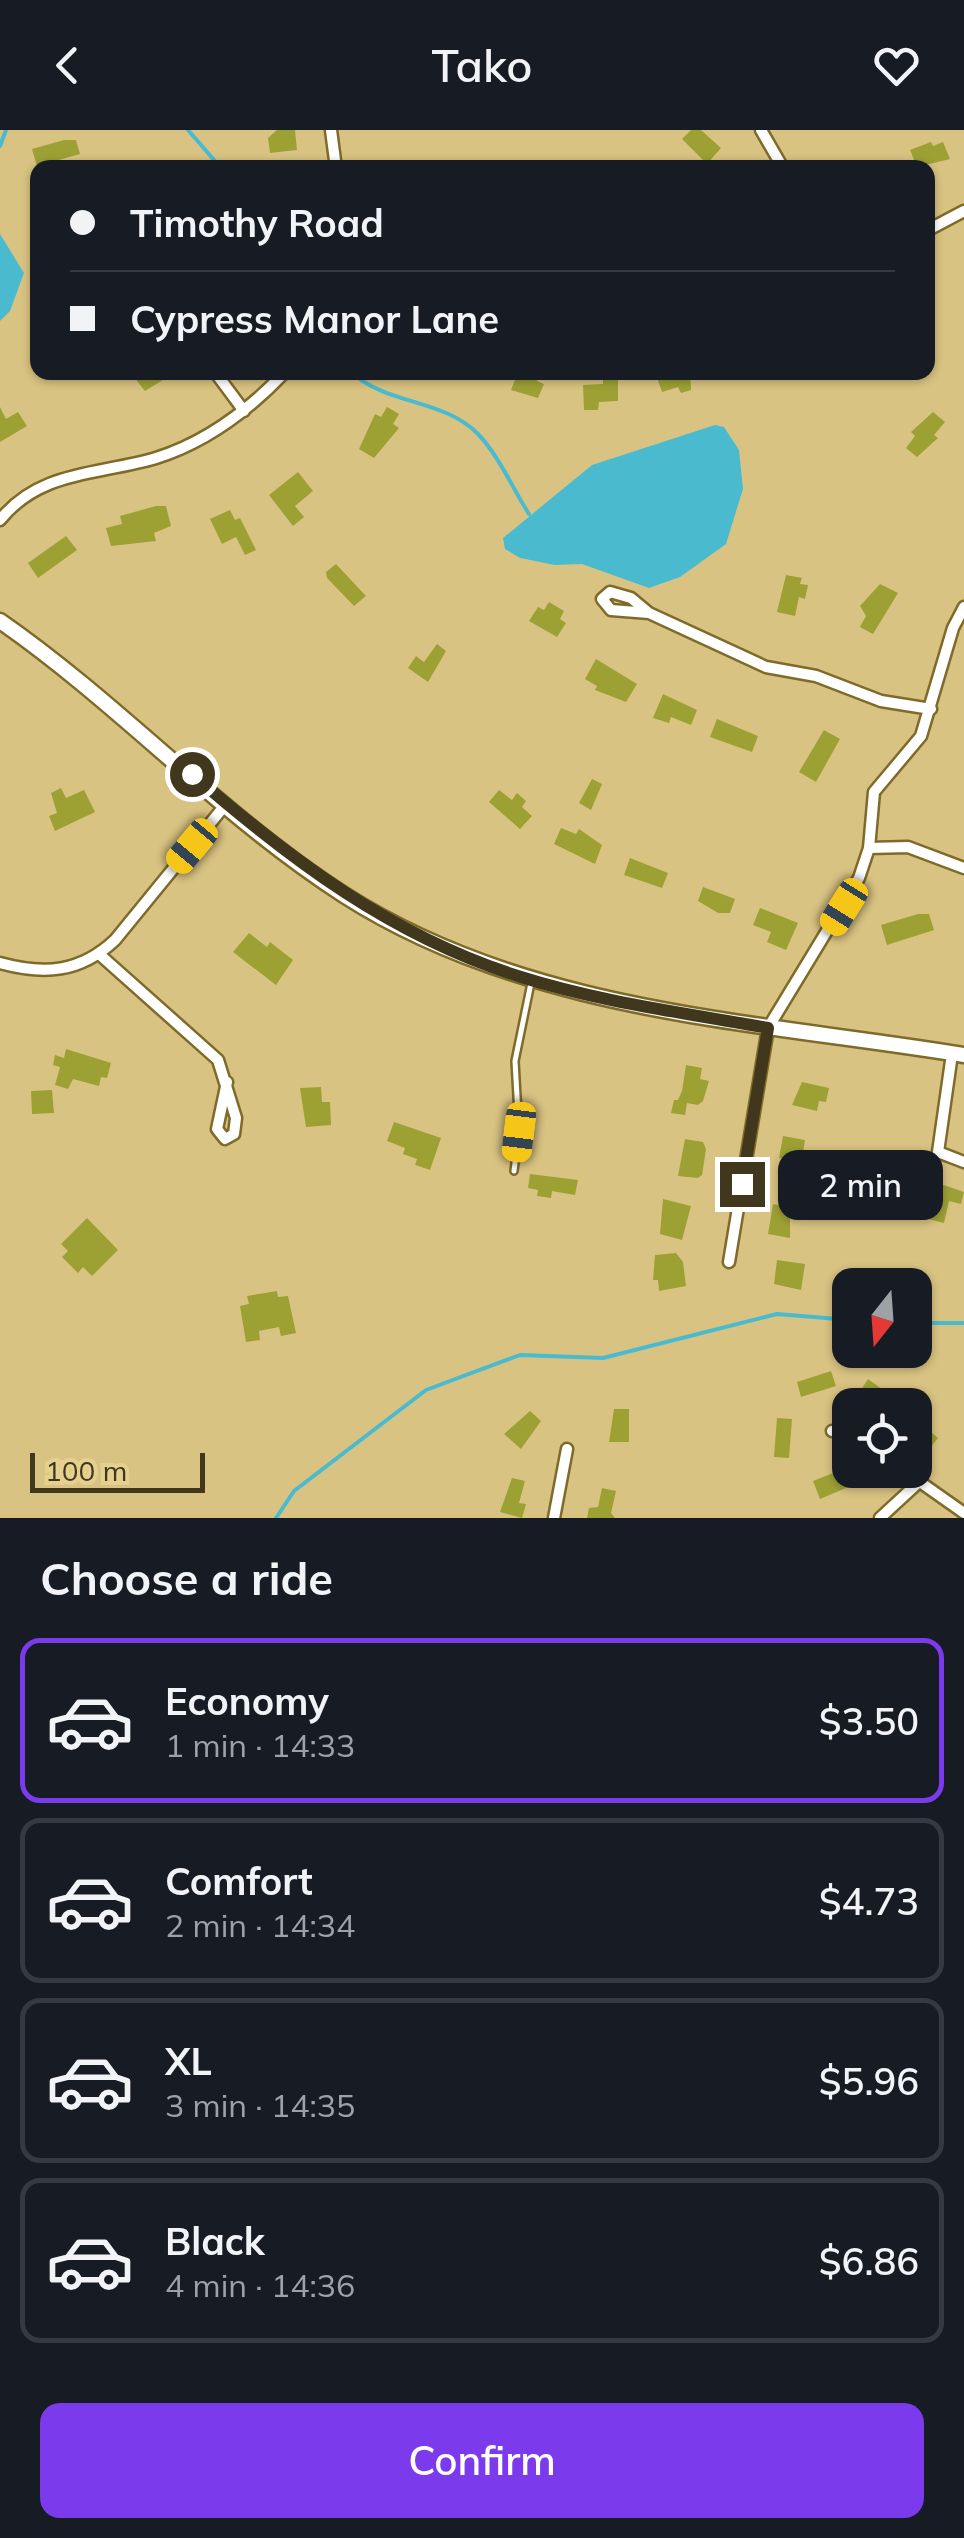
<!DOCTYPE html>
<meta charset="utf-8">
<style>
:root{--surface:#171b24;--page:#242831;--text:#f1f3f6;--muted:#9ea1a6;--line:#363941;--accent:#7c3aed}
body{margin:0;font-family:Mulish,sans-serif;background:var(--page);color:var(--text);height:100vh;display:flex;flex-direction:column;font-size:38px;white-space:nowrap}
*{box-sizing:border-box;margin:0}
p{font-size:32px;color:var(--muted)}
.icon{flex:none;width:55px;height:55px;fill:none;stroke:currentColor;stroke-width:2;stroke-linecap:round;stroke-linejoin:round}
.map{position:relative;height:1388px;overflow:hidden}
.panel{display:flex;flex-direction:column;background:var(--surface);flex:1}
.panel>*{flex:none}
.guide{position:absolute;left:30px;top:30px;width:905px;height:220px;border-radius:20px;box-shadow:0 2px 8px #0004;display:grid;align-content:center;height:220px;padding:0 40px;background:var(--surface)}
.needle{width:65px;rotate:197deg}
.tools{position:absolute;left:832px;top:1138px;display:grid;gap:20px}
.tools a{display:grid;place-items:center;width:100px;height:100px;border-radius:20px;background:var(--surface);box-shadow:0 2px 8px #0004;font-size:50px}
.scale{position:absolute;left:30px;bottom:25px;width:175px;box-sizing:border-box;padding-left:10px;border:5px solid #40371c;border-top:0;font-size:28px;line-height:35px;white-space:nowrap;color:#40371c;-webkit-text-stroke:8px #e6d08f;paint-order:stroke}
.end{position:absolute;width:45px;height:45px;margin:-22px;border:12px solid #40371c;background:#fff;box-shadow:0 0 0 5px #fff}
.from{border-radius:50%}
.bubble{position:absolute;height:70px;border-radius:20px;background:var(--surface);box-shadow:0 2px 8px #0004;font-size:32px;font-weight:600;line-height:70px;text-align:center}
.car{position:absolute;width:30px;height:60px;margin:-30px -15px;border-radius:12px;box-shadow:0 0 8px 2px #0007;background:linear-gradient(#f5c518 24%,#345 0 40%,#f5c518 0 76%,#345 0 86%,#f5c518 0)}
.guide b{display:flex;align-items:center;gap:35px;height:95px;font-size:38px}
.guide b+b{border-top:2px solid var(--line)}
.guide i{width:25px;height:25px;background:var(--text)}
ul{padding:0;list-style:none}
li{display:flex;align-items:center;gap:30px;height:165px;margin:0 20px 15px;padding:0 20px;border:5px solid var(--line);border-radius:20px}
li div{flex:1}
li b{display:block;font-size:38px}
li em{font-style:normal;font-weight:600}
li.active{border-color:var(--accent)}
li>.icon{width:90px;height:90px;stroke-width:1.5}
h2{padding:0 40px;font-size:45px;line-height:120px}
.cta{display:flex;gap:20px;margin-top:auto;padding:20px 40px}
.cta a{flex:1;height:115px;border-radius:20px;background:var(--accent);color:#fff;font-size:40px;font-weight:600;line-height:115px;text-align:center}
header{display:flex;justify-content:space-between;align-items:center;height:130px;padding:0 40px;background:var(--surface);font-size:45px;font-weight:600}
.map>svg:first-child{display:block}
.water{fill:#4abbcf}
.lines{fill:none;stroke-linecap:round;stroke-linejoin:round}
.stream{stroke:#4abbcf;stroke-width:4}
.building{fill:#9da134}
.service-casing{stroke:#7f6b29;stroke-width:10}
.minor-casing{stroke:#7f6b29;stroke-width:15}
.secondary-casing{stroke:#7f6b29;stroke-width:19}
.service{stroke:#fff;stroke-width:5}
.minor{stroke:#fff;stroke-width:10}
.secondary{stroke:#fff;stroke-width:14}
.route{stroke:#40371c;stroke-width:12}
</style>
<header><svg class="icon" aria-label="back" viewBox="0 0 24 24"><path d="M15 5l-7 7 7 7"/></svg>Tako<svg class="icon" aria-label="heart" viewBox="0 0 24 24"><path d="M12 20l-8-8c-3-5 5-10 8-4 3-6 11-1 8 4z"/></svg></header>
<div class="map">
<svg width="964" height="1388" viewBox="0 0 964 1388">
<rect width="100%" height="100%" fill="#d9c382"/>
<path class="water" d="M0 104 24 143 10 181 0 191Z
M715 295 724 297 739 320 743 359 726 414 680 447 649 458 582 434 555 435 520 428 505 419 503 408 592 335Z"/>
<g class="lines">
<path class="stream" d="M188 0 221 38
M0 16 6 0
M351 242C387 275 444 269 478 304 499 326 513 359 529 384
M915 1193H964
M276 1388 294 1361 426 1260 520 1225 603 1228 777 1184 850 1190"/>
</g>
<path class="building" d="M277 0H295L297 20 270 23 268 8Z
M691 0H701L721 18 707 34 682 9Z
M64 10H76L80 24 37 36 32 19Z
M931 12 933 16 943 12 950 29 917 37 910 20Z
M130 242H161L166 248 145 261Z
M518 242H540L537 251 544 254 538 268 511 260Z
M655 242H690L691 260 681 263 678 257 662 262Z
M603 250H618V271L599 272 598 280H584L583 255 603 254Z
M0 277 6 289 18 282 27 296 0 312Z
M387 277 399 284 393 294 399 298 374 328 359 319 375 284 381 287Z
M933 282 945 292 934 305 938 308 917 327 906 318 915 306 911 302Z
M298 342 313 361 295 376 304 387 293 396 269 365Z
M156 376H166L171 396 154 403 156 411 111 416 106 398 122 394 120 386Z
M230 380 235 390 240 388 256 420 245 425 236 407 222 414 210 389Z
M66 406 77 420 38 448 28 433Z
M336 434 366 466 354 476 327 448 326 442Z
M786 445 802 448 800 454 808 455 805 469 799 467 795 486 777 482Z
M880 454 898 463 873 504 860 497 866 486 860 476Z
M549 472 564 481 560 489 566 493 557 507 529 491 538 477 544 480Z
M437 514 446 521 428 552 408 538 416 526 424 532Z
M596 529 637 554 626 572 595 560 597 556 585 549Z
M663 564 697 580 691 595 671 587 669 593 653 588Z
M717 589 758 606 752 622 710 607Z
M824 600 840 609 816 652 799 642Z
M592 649 602 654 591 680 579 673Z
M61 658 66 668 84 660 95 682 55 701 49 686 57 683 51 663Z
M499 660 512 670 517 663 526 671 522 677 532 686 520 699 489 672Z
M561 698 576 704 579 699 602 715 595 734 554 714Z
M630 728 668 743 662 758 624 745Z
M703 757 735 769 730 783H718L698 771Z
M760 778 798 793 786 820 767 812 771 802 753 795Z
M918 784H929L934 800 887 815 881 795Z
M249 803 267 817 270 812 293 830 276 855 233 822Z
M66 919 111 933 107 948 101 947 99 956 73 949 68 959 55 955 60 937 53 935 55 925 64 928Z
M686 935 702 938 700 949 709 951 703 971 698 975 687 973 685 985 671 983 674 970H678L682 961Z
M802 952 829 958 826 972 819 971 817 981 792 975Z
M321 957 322 972H330L331 995 306 997 300 958Z
M52 960 54 983 32 984 31 961Z
M394 992 441 1008 430 1040 415 1035 417 1029 403 1024 405 1018 387 1011Z
M783 1006 805 1010 799 1048 786 1046 789 1029 779 1028Z
M685 1009 703 1012 706 1019 702 1045 698 1048 678 1046Z
M530 1044 578 1050 575 1065 552 1061 551 1068 537 1066 538 1060 528 1058Z
M935 1052 964 1062 961 1074 949 1071 944 1093 924 1088Z
M663 1069 691 1076 682 1110 660 1104Z
M773 1074 790 1078V1108L768 1104Z
M87 1088 118 1120 92 1146 83 1137 78 1143 62 1127 68 1121 61 1114Z
M676 1123 683 1132 686 1156 659 1161 658 1150H653L655 1125Z
M777 1130 805 1134 801 1160 774 1154Z
M277 1161 278 1167 288 1166 296 1203 281 1206 279 1197 259 1201 260 1210 246 1212 240 1176 249 1174 247 1166Z
M831 1241 836 1256 801 1267 797 1252Z
M868 1249 897 1270 893 1275H870L857 1266Z
M614 1279H629V1312H609Z
M530 1281 541 1291 521 1319 504 1304Z
M777 1288 792 1289 789 1328 774 1327Z
M915 1288 938 1308 929 1319 915 1310Z
M848 1337 853 1355 820 1369 813 1351Z
M512 1348 525 1351 519 1373 526 1374 522 1388 500 1382Z
M602 1358 616 1361 611 1383 615 1388H587L589 1378 598 1377Z"/>
<g class="lines">
<defs>
<path id="service" d="M514 1041 519 1002 515 931 531 853"/>
<path id="minor" d="M331 0 336 38
M761 0 783 38
M928 100 964 81
M215 242 244 281
M0 390C40 340 99 345 156 328 207 312 248 281 285 242
M649 483 611 480 602 469 610 462 631 468 649 483 766 537 816 546 881 571 931 579
M869 718 908 717 964 738
M99 824 218 930 236 988 234 1004 225 1009 217 999 227 952
M0 833C44 845 80 843 115 810L226 674
M952 924 938 1022 964 1032
M729 1132 768 898 859 748 869 718 874 662 921 606 953 498 964 477
M832 1301 850 1302
M903 1340 964 1383
M554 1388 567 1319
M880 1388 919 1352"/>
<path id="secondary" d="M0 491C121 575 221 686 344 765 528 883 755 891 964 925"/>
</defs>
<use href="#service" class="service-casing"/>
<use href="#minor" class="minor-casing"/>
<use href="#secondary" class="secondary-casing"/>
<use href="#service" class="service"/>
<use href="#minor" class="minor"/>
<use href="#secondary" class="secondary"/>
</g>
<g class="lines">
<path class="route" d="M192 644C291 730 393 807 521 847 600 872 686 883 768 898L742 1054"/>
</g>
</svg>
<div class="tools">
<a><svg class="needle" viewBox="-14 -14 28 28"><path d="M0-13l5 13h-10z" fill="#e53935"/><path d="M0 13l5-13h-10z" fill="#9ea1a6"/></svg></a>
<a><svg class="icon" aria-label="locate" viewBox="0 0 24 24"><circle cx="12" cy="12" r="6"/><path d="M12 2v4M12 18v4M2 12h4M18 12h4"/></svg></a>
</div>
<div class="scale">100 m</div>
<i class="end from" style="left:192px;top:644px"></i>
<i class="end" style="left:742px;top:1054px"></i>
<div class="bubble" style="left:778px;top:1020px;width:165px">2 min</div>
<i class="car" style="left:192px;top:716px;rotate:220deg"></i>
<i class="car" style="left:844px;top:777px;rotate:212deg"></i>
<i class="car" style="left:519px;top:1002px;rotate:187deg"></i>
<div class="guide">
<b><i class="from"></i>Timothy Road</b>
<b><i></i>Cypress Manor Lane</b>
</div>
</div>
<section class="panel">
<h2>Choose a ride</h2>
<ul>
<li class="active"><svg class="icon" aria-label="car" viewBox="0 0 24 24"><path d="M5 17H2v-5l4-1 3-4h7l3 4 3 1v5h-3M9 17h6M6 11h13"/><circle cx="7" cy="17" r="2"/><circle cx="17" cy="17" r="2"/></svg><div><b>Economy</b><p>1 min · 14:33</p></div><em>$3.50</em></li>
<li><svg class="icon" aria-label="car" viewBox="0 0 24 24"><path d="M5 17H2v-5l4-1 3-4h7l3 4 3 1v5h-3M9 17h6M6 11h13"/><circle cx="7" cy="17" r="2"/><circle cx="17" cy="17" r="2"/></svg><div><b>Comfort</b><p>2 min · 14:34</p></div><em>$4.73</em></li>
<li><svg class="icon" aria-label="car" viewBox="0 0 24 24"><path d="M5 17H2v-5l4-1 3-4h7l3 4 3 1v5h-3M9 17h6M6 11h13"/><circle cx="7" cy="17" r="2"/><circle cx="17" cy="17" r="2"/></svg><div><b>XL</b><p>3 min · 14:35</p></div><em>$5.96</em></li>
<li><svg class="icon" aria-label="car" viewBox="0 0 24 24"><path d="M5 17H2v-5l4-1 3-4h7l3 4 3 1v5h-3M9 17h6M6 11h13"/><circle cx="7" cy="17" r="2"/><circle cx="17" cy="17" r="2"/></svg><div><b>Black</b><p>4 min · 14:36</p></div><em>$6.86</em></li>
</ul>
<div class="cta"><a>Confirm</a></div>
</section>
